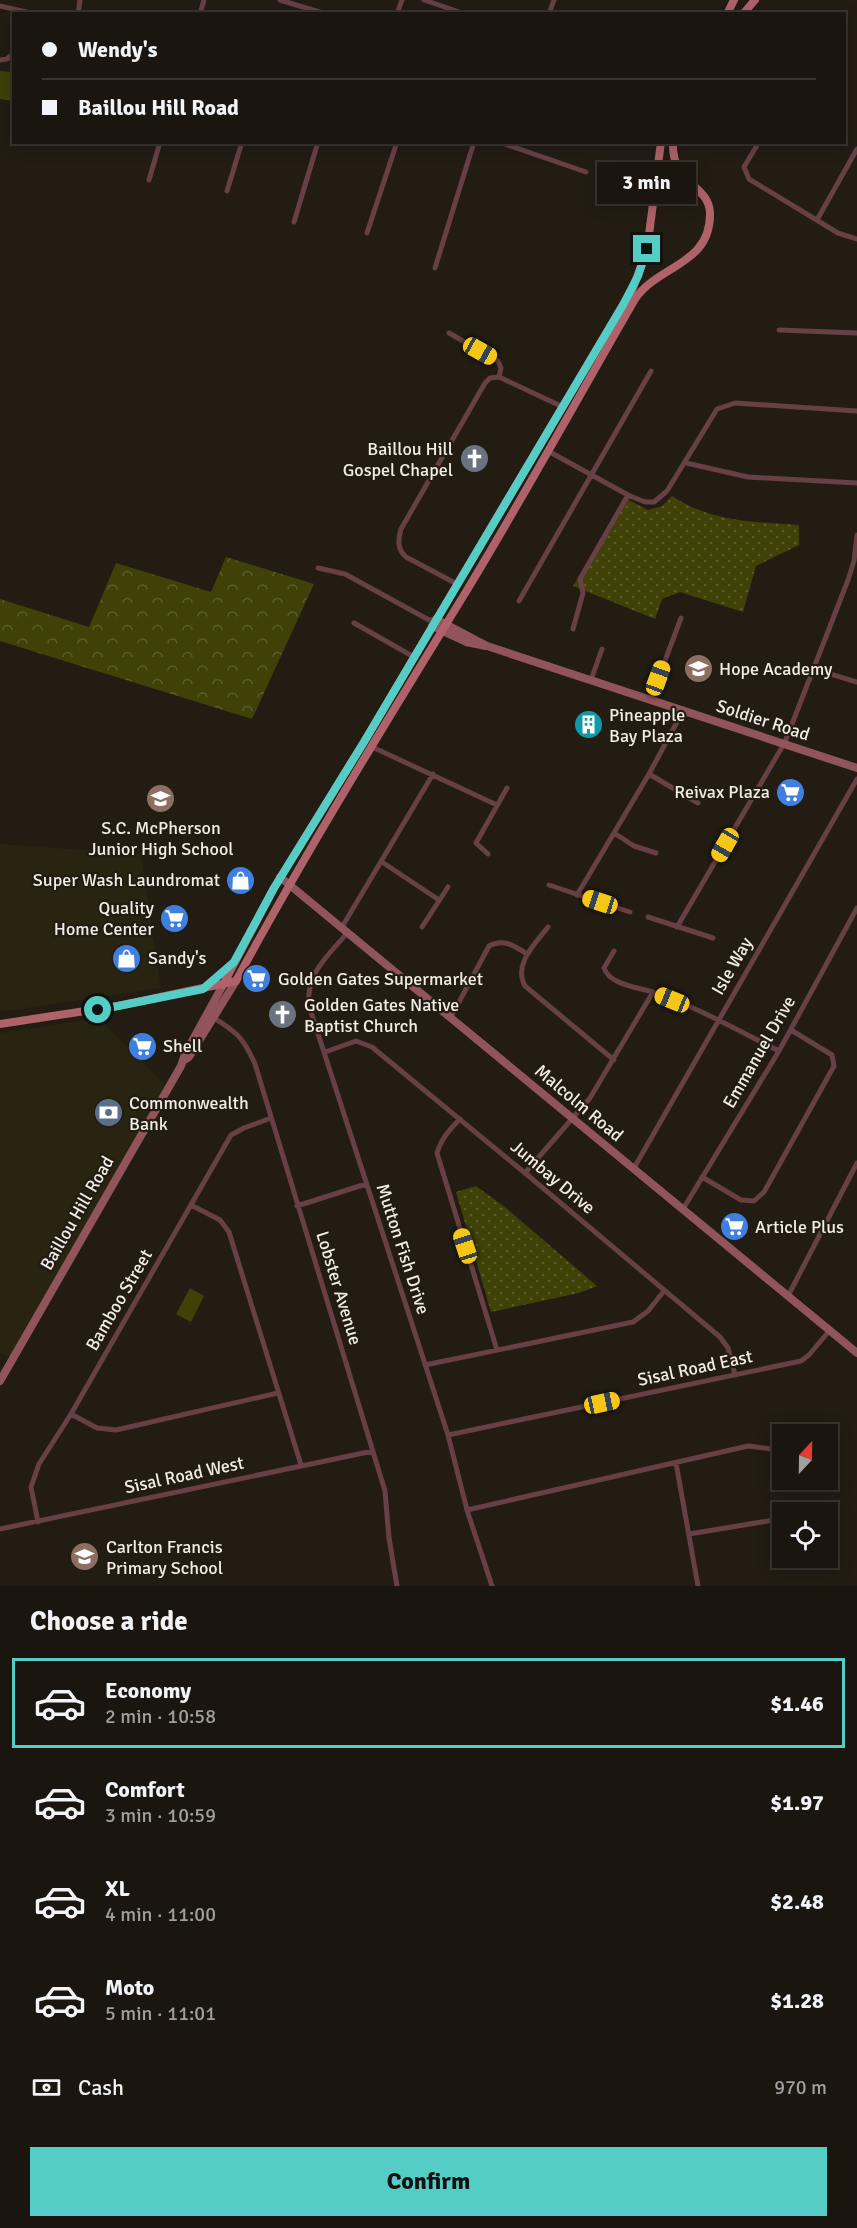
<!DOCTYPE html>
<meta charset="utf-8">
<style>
:root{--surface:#1a150e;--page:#231e17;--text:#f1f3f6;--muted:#9f9f9e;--line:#38342e;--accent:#54cdc6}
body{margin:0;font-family:Signika,sans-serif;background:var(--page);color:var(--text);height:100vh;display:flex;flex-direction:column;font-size:22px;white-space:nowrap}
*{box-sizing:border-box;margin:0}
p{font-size:20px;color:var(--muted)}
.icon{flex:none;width:33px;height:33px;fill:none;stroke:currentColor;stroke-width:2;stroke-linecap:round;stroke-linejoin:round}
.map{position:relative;height:1586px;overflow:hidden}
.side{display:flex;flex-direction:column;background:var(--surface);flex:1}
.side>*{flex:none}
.hud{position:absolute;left:12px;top:12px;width:834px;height:132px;border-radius:0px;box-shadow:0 3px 15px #0003,0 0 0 2px var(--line);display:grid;align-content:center;height:132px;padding:0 30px;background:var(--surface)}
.needle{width:39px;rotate:22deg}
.buttons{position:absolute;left:772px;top:1424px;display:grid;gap:12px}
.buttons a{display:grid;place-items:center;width:66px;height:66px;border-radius:0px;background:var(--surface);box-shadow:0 3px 15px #0003,0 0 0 2px var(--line);font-size:30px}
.end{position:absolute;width:27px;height:27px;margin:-14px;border:8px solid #54cdc6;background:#111;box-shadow:0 0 0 3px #111}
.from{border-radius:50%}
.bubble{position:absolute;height:42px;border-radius:0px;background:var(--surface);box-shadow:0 3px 15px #0003,0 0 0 2px var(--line);font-size:20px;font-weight:700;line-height:42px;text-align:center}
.car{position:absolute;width:18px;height:36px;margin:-18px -9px;border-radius:8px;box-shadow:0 0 4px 2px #0007;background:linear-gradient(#f5c518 24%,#345 0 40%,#f5c518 0 76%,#345 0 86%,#f5c518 0)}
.hud b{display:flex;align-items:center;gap:21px;height:57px;font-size:22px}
.hud b+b{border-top:2px solid var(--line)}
.hud i{width:15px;height:15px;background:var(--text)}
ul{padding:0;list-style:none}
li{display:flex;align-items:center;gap:18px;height:90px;margin:0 12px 9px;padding:0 18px;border:3px solid transparent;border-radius:0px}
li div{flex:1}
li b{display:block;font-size:22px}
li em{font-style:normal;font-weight:700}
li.on{border-color:var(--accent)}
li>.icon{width:54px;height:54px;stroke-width:1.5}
h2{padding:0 30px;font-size:27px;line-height:72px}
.pay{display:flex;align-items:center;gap:15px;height:66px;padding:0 30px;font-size:22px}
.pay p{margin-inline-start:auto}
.cta{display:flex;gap:12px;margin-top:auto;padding:12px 30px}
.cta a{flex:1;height:69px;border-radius:0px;background:var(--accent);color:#111;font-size:24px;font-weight:700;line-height:69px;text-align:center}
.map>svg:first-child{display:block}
.commercial{fill:#292312}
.green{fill:#3f4107}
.forest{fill:url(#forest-crowns)}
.park{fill:url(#park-dots)}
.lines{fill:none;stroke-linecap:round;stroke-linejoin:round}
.street{stroke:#664044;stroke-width:5}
.secondary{stroke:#90545a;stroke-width:8}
.primary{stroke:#af626a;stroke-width:8}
.route{stroke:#54cdc6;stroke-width:8}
.labels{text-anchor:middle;stroke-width:4.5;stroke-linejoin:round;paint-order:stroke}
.poi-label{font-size:18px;fill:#f1ede6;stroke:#221c13;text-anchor:start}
.street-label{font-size:18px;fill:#f1ede6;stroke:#221c13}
</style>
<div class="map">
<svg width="857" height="1586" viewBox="0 0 857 1586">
<defs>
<pattern id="forest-crowns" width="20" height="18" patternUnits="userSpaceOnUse" patternTransform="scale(1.5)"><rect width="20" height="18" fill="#3f4107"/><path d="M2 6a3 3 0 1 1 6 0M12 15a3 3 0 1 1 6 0" fill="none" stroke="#5b5d2b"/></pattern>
<pattern id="park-dots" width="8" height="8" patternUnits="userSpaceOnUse" patternTransform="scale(1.5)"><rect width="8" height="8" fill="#3f4107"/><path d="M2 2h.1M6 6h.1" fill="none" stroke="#5b5d2b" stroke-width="1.8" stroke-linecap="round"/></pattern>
</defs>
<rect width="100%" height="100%" fill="#221c13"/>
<path class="commercial" d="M0 844 141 854 161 988 0 1012Z
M99 1018 167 1087 11 1358 0 1353V1033Z"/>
<path class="green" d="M0 71 13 72V101L0 99Z
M190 1288 204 1296 191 1322 176 1314Z"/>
<path class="forest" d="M226 557 314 584 252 719 0 641V599L89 627 116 563 211 592Z"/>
<path class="park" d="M672 496C711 522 754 522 799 525V545L756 566 743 612 680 592 662 599 655 619 573 586 625 498 648 510 662 506Z
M476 1186 506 1208 597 1286 579 1293 491 1312 456 1192Z"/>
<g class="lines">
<path class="street" d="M280 0 326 14
M424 0 465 14
M0 6 35 14
M78 14 80 0
M200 14 204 0
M397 14 402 0
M549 14 554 0
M0 60 7 59 14 53
M499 142 586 172
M759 142 744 167 749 179 838 233 857 239
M149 180 160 142
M227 191 242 142
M817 220 857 149
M294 222 318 142
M367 233 397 142
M435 268 474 142
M779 330 857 333
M449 333 498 361 501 368 499 377
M548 451 628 495 645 502H654L667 491 717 409 735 403 857 411
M686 463 748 477 857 483
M318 568 345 574 429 620 436 619
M457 584 406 557C397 549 398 540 401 529L485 383 490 378 499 377 563 407
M519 601 651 371
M354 623 414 657
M573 629 583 593 580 579 628 495
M814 669 857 682
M591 680 602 649
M651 698 681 618
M370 746 497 805
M649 774 698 803
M614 833 634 846 656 853
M488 854 476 843 507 788
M382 862 439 900
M549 885 630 912
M577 895 649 774 684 709
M648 917 713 938
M342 927 433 774
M422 927 448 887
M548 927C535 944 513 964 525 986L614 1060
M677 927 785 742 848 580 854 561 857 535
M348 932C328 956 303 975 310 1009L448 1435 467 1510 492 1586
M614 951 604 968C610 985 637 987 653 992 697 1007 737 1030 779 1051
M451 1017 489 946C503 938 515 946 527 954
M214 1018C237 1032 244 1039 255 1064L385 1491 389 1538 397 1586
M325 1052 356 1041 372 1047 525 1173 720 1337 728 1348 735 1375
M460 1119C450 1129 441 1139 437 1153L497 1350
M634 1168 857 779
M525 1173 590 1098 653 992
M702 1177 741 1200 754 1201 764 1192 834 1066 832 1055 791 1030
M191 1205 220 1220 229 1232 301 1465
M297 1206 366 1184
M683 1209 779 1051 857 908
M788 1296 857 1163
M425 1365 633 1322 648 1311 664 1291
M71 1414 97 1428 116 1430 278 1393
M448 1435 801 1361 809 1355 830 1330
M676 1463 698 1586
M467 1510 748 1446 772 1449 783 1456
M38 1522 31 1487 39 1464 71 1414 231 1135 244 1128 271 1118
M0 1529 373 1451
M689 1534 780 1519"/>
<path class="secondary" d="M436 619 487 646 857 768
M432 626 466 642 486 646
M280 877 857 1353
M183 1061 189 1057 236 981
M0 1381 181 1066 185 1054 223 985"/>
<path class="primary" d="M727 14 734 0
M743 14 755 0
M223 985 274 888 364 742 633 288 647 250 661 142
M204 988 230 966
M0 1024 118 1006 236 981C308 848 388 719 467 590 525 494 579 396 635 299 658 265 711 265 710 213 709 184 671 185 673 142"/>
</g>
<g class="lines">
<path class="route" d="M98 1010 203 989 234 962 274 888 364 742 623 305 638 276 647 249"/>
</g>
<defs>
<symbol id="church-disc" viewBox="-11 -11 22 22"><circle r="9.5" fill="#6b7280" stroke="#221c13"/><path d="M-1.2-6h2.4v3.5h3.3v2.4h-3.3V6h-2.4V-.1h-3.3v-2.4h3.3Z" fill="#fff"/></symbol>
<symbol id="school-disc" viewBox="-11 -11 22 22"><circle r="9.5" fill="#8d6e63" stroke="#221c13"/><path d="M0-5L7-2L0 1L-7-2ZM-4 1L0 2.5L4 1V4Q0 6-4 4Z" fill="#fff"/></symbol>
<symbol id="building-disc" viewBox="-11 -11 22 22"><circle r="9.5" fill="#0f9aa8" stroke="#221c13"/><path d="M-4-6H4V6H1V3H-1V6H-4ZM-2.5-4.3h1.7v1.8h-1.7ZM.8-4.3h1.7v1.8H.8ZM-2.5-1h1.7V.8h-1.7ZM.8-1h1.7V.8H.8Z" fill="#fff"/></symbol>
<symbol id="supermarket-disc" viewBox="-11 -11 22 22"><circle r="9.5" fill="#3f7fe0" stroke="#221c13"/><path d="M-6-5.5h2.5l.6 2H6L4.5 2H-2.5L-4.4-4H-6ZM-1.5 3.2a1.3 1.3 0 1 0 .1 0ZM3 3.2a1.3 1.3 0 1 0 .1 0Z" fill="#fff"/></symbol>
<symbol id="shop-disc" viewBox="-11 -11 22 22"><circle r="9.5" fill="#3f7fe0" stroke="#221c13"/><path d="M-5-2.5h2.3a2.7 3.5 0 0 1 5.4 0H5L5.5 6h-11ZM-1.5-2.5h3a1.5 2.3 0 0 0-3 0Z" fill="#fff"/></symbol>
<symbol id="bank-disc" viewBox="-11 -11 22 22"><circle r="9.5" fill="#5c6f8a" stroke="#221c13"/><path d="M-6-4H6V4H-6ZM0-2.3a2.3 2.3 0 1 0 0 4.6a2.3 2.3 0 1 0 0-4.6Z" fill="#fff"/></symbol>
</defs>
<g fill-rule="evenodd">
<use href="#church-disc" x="458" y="442" width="33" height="33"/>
<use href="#school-disc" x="682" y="652" width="33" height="33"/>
<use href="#building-disc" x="572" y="708" width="33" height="33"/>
<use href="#supermarket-disc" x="774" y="776" width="33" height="33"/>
<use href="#school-disc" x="144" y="782" width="33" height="33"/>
<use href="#shop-disc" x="224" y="864" width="33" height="33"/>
<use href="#supermarket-disc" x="158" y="902" width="33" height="33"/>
<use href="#shop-disc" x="110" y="942" width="33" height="33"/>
<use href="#supermarket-disc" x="240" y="962" width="33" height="33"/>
<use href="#church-disc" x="266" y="998" width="33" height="33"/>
<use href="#supermarket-disc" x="126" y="1030" width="33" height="33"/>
<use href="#bank-disc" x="92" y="1096" width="33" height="33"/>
<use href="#supermarket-disc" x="718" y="1210" width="33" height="33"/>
<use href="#school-disc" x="68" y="1540" width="33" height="33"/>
</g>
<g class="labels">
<g class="poi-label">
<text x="453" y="455" text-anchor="end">Baillou Hill<tspan x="453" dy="21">Gospel Chapel</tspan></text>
<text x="719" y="675">Hope Academy</text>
<text x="609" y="721">Pineapple<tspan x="609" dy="21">Bay Plaza</tspan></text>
<text x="770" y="798" text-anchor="end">Reivax Plaza</text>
<text x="161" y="834" text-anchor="middle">S.C. McPherson<tspan x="161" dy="21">Junior High School</tspan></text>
<text x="220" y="886" text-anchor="end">Super Wash Laundromat</text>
<text x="154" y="914" text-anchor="end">Quality<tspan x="154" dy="21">Home Center</tspan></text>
<text x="148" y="964">Sandy's</text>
<text x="278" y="985">Golden Gates Supermarket</text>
<text x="304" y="1011">Golden Gates Native<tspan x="304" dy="21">Baptist Church</tspan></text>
<text x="163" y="1052">Shell</text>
<text x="129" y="1109">Commonwealth<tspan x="129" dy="21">Bank</tspan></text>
<text x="755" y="1233">Article Plus</text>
<text x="106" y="1553">Carlton Francis<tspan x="106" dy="21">Primary School</tspan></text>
</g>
<g class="street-label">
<text transform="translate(763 720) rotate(18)" y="6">Soldier Road</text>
<text transform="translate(732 966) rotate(-60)" y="6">Isle Way</text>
<text transform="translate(759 1052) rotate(-60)" y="6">Emmanuel Drive</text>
<text transform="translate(579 1103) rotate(40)" y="6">Malcolm Road</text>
<text transform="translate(553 1177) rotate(40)" y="6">Jumbay Drive</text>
<text transform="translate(77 1213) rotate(-60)" y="6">Baillou Hill Road</text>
<text transform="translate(403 1249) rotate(72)" y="6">Mutton Fish Drive</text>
<text transform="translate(339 1288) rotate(73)" y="6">Lobster Avenue</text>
<text transform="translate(119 1300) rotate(-60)" y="6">Bamboo Street</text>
<text transform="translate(695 1368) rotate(-12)" y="6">Sisal Road East</text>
<text transform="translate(184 1475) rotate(-12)" y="6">Sisal Road West</text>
</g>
</g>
</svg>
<div class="buttons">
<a><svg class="needle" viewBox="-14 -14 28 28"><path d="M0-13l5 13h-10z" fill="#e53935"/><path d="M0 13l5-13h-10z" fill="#9f9f9e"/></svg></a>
<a><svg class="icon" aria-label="locate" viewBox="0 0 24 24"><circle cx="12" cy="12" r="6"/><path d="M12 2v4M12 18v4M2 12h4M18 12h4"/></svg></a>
</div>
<i class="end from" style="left:98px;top:1010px"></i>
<i class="end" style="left:647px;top:249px"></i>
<div class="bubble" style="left:597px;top:162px;width:99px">3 min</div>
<i class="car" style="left:480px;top:351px;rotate:119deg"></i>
<i class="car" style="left:658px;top:678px;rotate:20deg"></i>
<i class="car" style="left:725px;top:845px;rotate:210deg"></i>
<i class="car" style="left:600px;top:902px;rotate:288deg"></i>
<i class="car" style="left:672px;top:1000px;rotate:292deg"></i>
<i class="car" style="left:465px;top:1246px;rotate:342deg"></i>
<i class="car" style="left:602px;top:1403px;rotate:78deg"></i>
<div class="hud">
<b><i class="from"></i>Wendy's</b>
<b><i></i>Baillou Hill Road</b>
</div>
</div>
<section class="side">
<h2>Choose a ride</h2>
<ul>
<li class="on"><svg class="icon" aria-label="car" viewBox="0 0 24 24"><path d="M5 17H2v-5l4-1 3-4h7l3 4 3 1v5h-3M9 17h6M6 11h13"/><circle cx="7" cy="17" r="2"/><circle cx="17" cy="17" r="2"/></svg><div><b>Economy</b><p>2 min · 10:58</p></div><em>$1.46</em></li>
<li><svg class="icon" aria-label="car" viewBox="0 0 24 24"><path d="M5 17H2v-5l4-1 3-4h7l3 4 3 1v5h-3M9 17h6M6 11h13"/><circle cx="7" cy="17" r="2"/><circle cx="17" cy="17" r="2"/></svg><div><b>Comfort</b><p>3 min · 10:59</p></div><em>$1.97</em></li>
<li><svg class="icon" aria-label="car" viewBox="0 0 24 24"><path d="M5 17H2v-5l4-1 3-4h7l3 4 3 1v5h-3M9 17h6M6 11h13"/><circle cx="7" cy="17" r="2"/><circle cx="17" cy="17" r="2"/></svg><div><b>XL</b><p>4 min · 11:00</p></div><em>$2.48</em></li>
<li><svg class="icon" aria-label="car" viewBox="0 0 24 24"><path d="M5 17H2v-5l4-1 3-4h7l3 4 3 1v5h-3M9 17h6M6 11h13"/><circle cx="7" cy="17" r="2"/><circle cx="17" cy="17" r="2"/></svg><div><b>Moto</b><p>5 min · 11:01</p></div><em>$1.28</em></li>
</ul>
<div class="pay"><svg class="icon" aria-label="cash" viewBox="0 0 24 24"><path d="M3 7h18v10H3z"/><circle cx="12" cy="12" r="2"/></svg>Cash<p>970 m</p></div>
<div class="cta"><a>Confirm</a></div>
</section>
